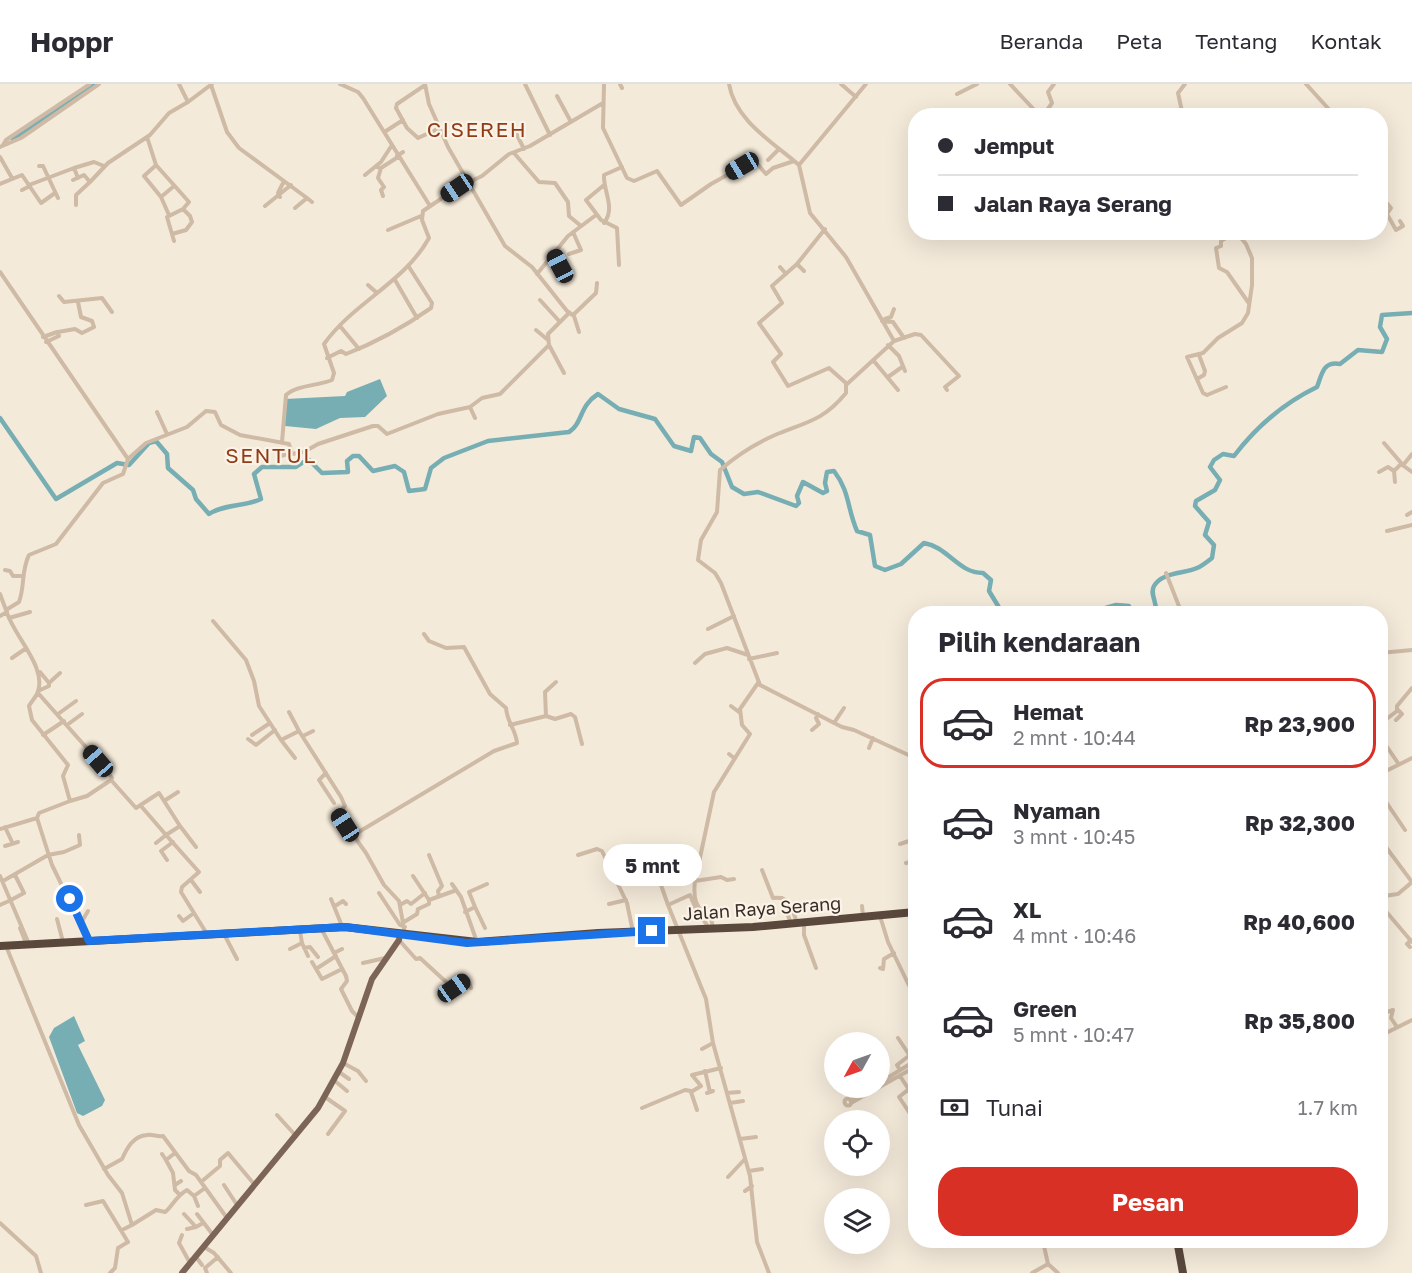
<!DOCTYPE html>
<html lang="id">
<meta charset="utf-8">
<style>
:root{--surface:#fff;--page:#f7f7f7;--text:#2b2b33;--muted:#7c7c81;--line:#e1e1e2;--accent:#d93025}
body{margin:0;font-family:"Golos Text",sans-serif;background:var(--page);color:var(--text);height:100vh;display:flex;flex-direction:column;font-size:22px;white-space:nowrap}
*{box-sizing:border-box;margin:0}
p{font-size:20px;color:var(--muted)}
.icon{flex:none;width:33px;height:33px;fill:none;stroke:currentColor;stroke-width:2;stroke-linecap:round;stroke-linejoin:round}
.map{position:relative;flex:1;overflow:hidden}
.side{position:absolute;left:908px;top:522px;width:480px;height:642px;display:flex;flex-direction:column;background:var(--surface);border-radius:24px;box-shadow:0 6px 24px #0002}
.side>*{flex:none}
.hud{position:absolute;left:908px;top:24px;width:480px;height:132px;border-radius:24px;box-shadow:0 6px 24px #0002;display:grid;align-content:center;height:132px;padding:0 30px;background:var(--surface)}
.needle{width:39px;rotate:230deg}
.tools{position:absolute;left:824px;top:948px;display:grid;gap:12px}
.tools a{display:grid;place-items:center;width:66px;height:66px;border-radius:50%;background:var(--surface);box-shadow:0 6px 24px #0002;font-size:30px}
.end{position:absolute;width:27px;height:27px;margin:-14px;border:8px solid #1a73e8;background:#fff;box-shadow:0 0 0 3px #fff}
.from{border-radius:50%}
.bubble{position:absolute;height:42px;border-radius:21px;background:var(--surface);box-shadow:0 6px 24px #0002;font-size:20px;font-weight:700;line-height:42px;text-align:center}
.car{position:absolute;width:18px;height:36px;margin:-18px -9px;border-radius:8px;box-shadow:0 0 4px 2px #0007;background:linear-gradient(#222 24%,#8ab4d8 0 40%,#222 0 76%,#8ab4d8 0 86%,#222 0)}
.hud b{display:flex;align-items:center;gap:21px;height:57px;font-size:22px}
.hud b+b{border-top:2px solid var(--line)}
.hud i{width:15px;height:15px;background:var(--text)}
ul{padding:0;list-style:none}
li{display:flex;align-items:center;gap:18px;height:90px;margin:0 12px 9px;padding:0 18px;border:3px solid transparent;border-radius:24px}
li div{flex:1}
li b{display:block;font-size:22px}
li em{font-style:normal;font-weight:700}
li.on{border-color:var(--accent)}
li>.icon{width:54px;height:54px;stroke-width:1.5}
h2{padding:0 30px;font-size:27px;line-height:72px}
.pay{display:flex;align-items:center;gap:15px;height:66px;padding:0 30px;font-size:22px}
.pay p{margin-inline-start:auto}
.primary-button{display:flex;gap:12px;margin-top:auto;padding:12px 30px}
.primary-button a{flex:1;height:69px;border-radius:24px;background:var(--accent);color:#fff;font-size:24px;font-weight:700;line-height:69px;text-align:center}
header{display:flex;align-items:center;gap:36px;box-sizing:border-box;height:84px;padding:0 30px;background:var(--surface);border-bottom:2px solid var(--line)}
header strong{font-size:28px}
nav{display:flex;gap:33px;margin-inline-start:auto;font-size:21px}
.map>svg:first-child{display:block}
.water{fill:#76aeb4}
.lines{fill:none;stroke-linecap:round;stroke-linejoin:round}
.river{stroke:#76aeb4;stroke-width:4.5}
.minor{stroke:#cebaa5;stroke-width:4}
.major{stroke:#7c6556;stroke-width:6}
.highway{stroke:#5a483d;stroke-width:8}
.route{stroke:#1a73e8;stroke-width:8}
.labels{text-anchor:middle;stroke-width:4.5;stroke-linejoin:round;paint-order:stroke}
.street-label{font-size:18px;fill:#392e27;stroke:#fbf3e7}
.quarter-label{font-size:21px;letter-spacing:1.5px;fill:#903c17;stroke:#fbf3e7}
</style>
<header>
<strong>Hoppr</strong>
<nav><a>Beranda</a><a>Peta</a><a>Tentang</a><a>Kontak</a></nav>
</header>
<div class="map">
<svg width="1412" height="1189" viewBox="0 0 1412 1189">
<rect width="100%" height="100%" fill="#f4eada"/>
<path class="water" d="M380 295 387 312 365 333 340 334 316 345 285 342V315L345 312 347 308Z
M74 932 85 957 78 961 105 1016 102 1022 83 1032 77 1029 49 953 54 944Z"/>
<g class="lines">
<path class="river" d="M13 56 95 0
M0 334 56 415 117 379 129 381 149 359 156 357 167 370 168 384 193 406 196 415 209 430C224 420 244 423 261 415L254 390 262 383H296L308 375 322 389 348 388 347 377 353 372H359L373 387 395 382 404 388 409 407 425 405 431 384 444 374 488 357 569 348C583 339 579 322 598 310L619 325 655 335 674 362 691 367 694 353 700 354 711 370 722 378 732 403 744 410 758 408 796 422 799 419 797 412 803 398 823 409 827 407 825 399 827 388 834 387C850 408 847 424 857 447L870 451 875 482 885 486 901 480 924 459C948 463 958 489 983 489L991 496 989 507 1003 530
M1102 530V525L1116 521 1129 522 1132 530
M1155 530C1159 520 1149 511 1154 502 1162 488 1184 490 1197 484 1202 482 1208 477 1212 474L1214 461 1205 451 1209 438 1195 422 1196 417 1215 406 1220 396 1210 383 1214 376 1223 370 1234 372C1256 343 1284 319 1317 303 1322 290 1323 277 1340 280L1358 266 1382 268 1387 255 1380 243 1382 231 1412 229"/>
<path class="minor" d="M179 0 188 18 212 0
M340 0 358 8 363 14 430 122
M425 0 429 20 448 63 505 162 532 183 567 227 574 232 579 248
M525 0 550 51
M604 0 603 44 627 94 634 97 657 87 681 121 711 100 754 76 766 90 773 84 794 77
M620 0 622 4
M729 0C735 37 774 59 799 81L810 129 846 173 894 257 846 301V309C823 337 806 338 775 351 757 359 735 373 720 386L717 428 701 456 698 476 715 489 721 499 760 601 842 643 854 646 915 674
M841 0 856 13
M1010 0 1040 32
M1306 0 1335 32
M211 1 227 48 239 64 307 114 295 124
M425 1 397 20 396 24 407 44 418 54 440 44
M957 10 977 0
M557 12 571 38
M1043 32 1052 19 1048 8 1054 0
M1183 32 1178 9 1185 0
M513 43 524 65
M386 47 403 36
M147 53 156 81 189 118 183 125 167 133 174 157
M3 61 6 56 90 0
M0 63 21 54 99 0
M514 69 539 98 555 99 568 118 569 132 581 142
M397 72 403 68
M0 73 12 94
M768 76 779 65
M799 81 866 0
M39 82H43L58 114
M155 82 144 92 161 113 169 131
M377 83 381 84 378 94 384 103 381 106 383 112
M74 84 94 78 104 82
M381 84 398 73
M365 91 381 78 392 61
M73 96 84 91 90 98 108 79 150 51 169 29 188 18
M0 100 22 91 41 119 55 109
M29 101 74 84 78 94
M604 101 586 116 601 136 617 144 619 181
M22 106 30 102
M1380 111 1391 124 1387 130 1396 146 1403 142 1400 137
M161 113 174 102
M280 113 278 109 284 97
M307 114 312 118
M76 121V111L90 98
M265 122 291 101
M604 139C616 124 603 107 604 91L622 83
M825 145 797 180 772 202 782 219 759 239 781 270 773 278 788 302 829 284 847 300
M388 146 421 132
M1226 148V154L1221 157V162L1216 164 1219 184 1227 188 1248 218
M172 150 186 146 192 138 190 132 183 125
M553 170 566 193
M569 170 581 166 573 148
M797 180 804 187
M780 183 786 190
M0 188 128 375
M537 190 568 152 596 131
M395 196 417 234
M368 201 377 209
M59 212 64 218 102 214 112 228
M540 216 560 238
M573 231 596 209 597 199
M885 235 891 233 894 225
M882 237 893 238 904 254
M340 242 359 265
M536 246 548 256
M43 253 57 248
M894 257 915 250 921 251 959 292 945 303 947 306
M46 258 59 252 58 248 75 245 82 249 94 243 92 237 81 233 78 218
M549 261 564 289
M888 261 899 272 905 287
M327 274 341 267 346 270C377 258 404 243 431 224L432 219 409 183
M873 276 898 306
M888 293 902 283
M1197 295 1204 291 1205 287 1199 271
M1226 303 1207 311 1203 309 1187 273 1203 269 1218 254 1242 239 1248 229 1252 201V174L1246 160 1236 148
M470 323 475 334
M157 328 167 350
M282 358 286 311C297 301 317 302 332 296L334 289 324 260C354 218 404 199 429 154L422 136 423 127 457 104 482 92 509 70 530 62 603 19
M1384 359 1402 380
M281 372 290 369
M1404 380 1412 370
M1379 388 1388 383 1394 387
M1395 398 1394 387 1401 380 1412 388
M1407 431 1412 428
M1387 447 1412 441
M5 486 10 487 13 492H22
M1166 489 1182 530
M0 510 6 526 19 518C25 502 21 487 29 471L56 460 103 399 123 390 128 375 146 359 187 343 206 327 215 328 221 341 240 351 289 360 292 370 304 368 318 360 373 342H378L387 350 438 330 470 323 482 314 500 310 549 261 548 250 569 229
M0 532 7 528
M9 534 30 528
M213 537 246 576 254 597 259 622 281 656 299 647 341 713 345 722 338 730 366 769 384 801 399 817 405 850
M708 545 734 532
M1380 569 1412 566
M12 574 25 565
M749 575 777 569
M695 579 705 570 727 564 748 571
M40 588 49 599 60 589
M38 607 49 602V599
M38 609 108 688 112 694 111 696
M731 622 739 628
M289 628 299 647
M58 630 76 617
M546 632 545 608 556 598
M1396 636 1402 630 1398 626
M834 639 844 624
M1380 640 1397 627V622L1412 604
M67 641 82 630
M510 641 546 632 555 635 571 630 575 633 582 660
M1380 643 1384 648 1380 654
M812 646 819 640 816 634 818 630
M43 651 64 637
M252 651 270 639
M303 652 313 647
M1381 654 1398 679
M248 655 256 661 275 646
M281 656 295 674
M869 664 873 654
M729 670 734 674
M326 689 319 696 334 719
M1380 690 1412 674
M1380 709 1405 746
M70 717 87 712 111 696 136 724 159 709 180 742 166 751 199 788 182 803 181 808 207 850
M164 717 178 708
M141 722 166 751 156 759
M37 734 52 781 89 857
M180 742 196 763
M5 743 12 758
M0 745 37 734 39 729 70 717 63 692 68 681 32 636 29 622C31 618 35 614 37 610 49 584 13 552 6 526
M352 752 494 667 517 659C516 646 507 638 506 624L490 610 464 563 446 564 429 557 424 550
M1380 755 1412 798
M900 760 915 755
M5 762 18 758
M429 771 442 802 438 807 439 812
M578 771 597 765 602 767 627 819 633 848
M167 776 161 767 173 758
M906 779 915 777
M762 786 773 814C791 812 792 825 797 839
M0 792 29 860
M413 792 429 816 454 807
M191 796 200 808
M3 797 48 771 64 768 80 761 79 751
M695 797 721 793 727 796 734 795
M452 800 461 813 477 858
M1380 807 1384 812V825L1412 858
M379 809 400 841 405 843
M1384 812 1398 810 1412 798
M782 814 791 840
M331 815 342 842
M11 816 24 809 15 791
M609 820 626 816
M0 821 9 817
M400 821 407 817 411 820 425 809
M668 821 661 801 668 798
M335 822 343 817 346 820
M862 822 863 832
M475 823 469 808 487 800
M465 828 475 823 485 844
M179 832 183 837 194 829
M880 832 888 858 915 914
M57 835 63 858
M404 838 417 830 418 825 429 820V816
M81 839 88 827
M804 840V851L816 884
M20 844 26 859
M709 844 696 825 690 811 668 821 706 915 713 959 750 1092 757 1158 769 1189
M713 844 711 834C695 825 693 814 695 797L714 708 750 650 742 641 740 625 758 599
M322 846 346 892 347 897 341 905 352 927 359 934
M300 847 302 859 308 872
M224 850 237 875
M399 856 416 875 420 874 457 908
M6 862 79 1041 108 1091 122 1109 132 1141 122 1146
M1410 863 1407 860 1411 856
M304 864 310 863 318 873
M290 865 302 859
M334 869 342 865
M312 878 322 895 342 885
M363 879 385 874
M880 884 883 885 884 875 894 869
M316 885 336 872
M454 904 468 895 471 904
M1387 928 1393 926 1391 934 1397 943
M1380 952 1412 936
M898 954 914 978
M702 965 713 959
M343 979 358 987 366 997
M900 986 897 981 910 971
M705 987 710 1008
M339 988 349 995
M900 992 915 1015
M335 997 347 1007
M879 999 915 977
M909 1005 899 1013 915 1037
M707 1009 713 1007
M727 1009 739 1008
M325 1013 345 1027 328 1050
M844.5 1018a3.5 3.5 0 1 1 7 0a3.5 3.5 0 1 1-7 0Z
M850 1016 871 1004
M730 1019 743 1017
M851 1019 915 983
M642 1024 685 1006 691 1007
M697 1026 691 1008 701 1002 692 991 721 984
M277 1031 296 1052
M740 1055 756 1053
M162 1070 166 1076 175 1069
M166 1076 173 1089 175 1106 179 1110
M104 1085 122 1075C127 1064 133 1052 147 1051 153 1050 157 1053 163 1052L189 1087 196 1091 227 1134
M749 1087 762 1085
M728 1093 745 1075
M201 1098 220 1082V1076L228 1069 254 1100
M175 1101 181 1097
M224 1101 237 1121
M745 1107 752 1102
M194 1112 205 1104
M86 1121 103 1117 128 1158 118 1164 115 1184 110 1189
M184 1130 196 1143 203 1139
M197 1130 213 1151
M0 1139 36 1172 41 1189
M132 1141 156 1126 165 1128C171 1124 176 1112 187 1106L194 1112 198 1122
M187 1145 196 1143
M182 1151 179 1159 190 1179
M1044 1162 1048 1180
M204 1163 214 1169 231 1189
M196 1173 202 1181
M207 1189 205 1184 218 1173
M1032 1189 1048 1180 1058 1189"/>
<path class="major" d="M182 1189 318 1024 343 979 372 895 399 856 400 850"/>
<path class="highway" d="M0 862 345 843 477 858 598 849 753 843 915 828
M1177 1156 1183 1189"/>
</g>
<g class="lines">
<path class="route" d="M70 815 89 857 345 843 467 859 652 847"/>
</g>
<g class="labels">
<g class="street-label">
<text transform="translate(762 825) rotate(-4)" y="6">Jalan Raya Serang</text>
</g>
<g class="quarter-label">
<text x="477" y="53">CISEREH</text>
<text x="271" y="379">SENTUL</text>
</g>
</g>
</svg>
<div class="tools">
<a><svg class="needle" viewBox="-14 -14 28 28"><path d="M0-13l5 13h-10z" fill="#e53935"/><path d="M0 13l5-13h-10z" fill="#7c7c81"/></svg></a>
<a><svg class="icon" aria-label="locate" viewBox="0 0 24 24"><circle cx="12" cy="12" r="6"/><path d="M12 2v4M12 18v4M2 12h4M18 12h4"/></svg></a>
<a><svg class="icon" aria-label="layers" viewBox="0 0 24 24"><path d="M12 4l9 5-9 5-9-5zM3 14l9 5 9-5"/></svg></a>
</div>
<i class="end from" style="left:70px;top:815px"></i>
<i class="end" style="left:652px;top:847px"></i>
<div class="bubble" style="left:603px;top:760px;width:99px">5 mnt</div>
<i class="car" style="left:742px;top:82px;rotate:239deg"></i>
<i class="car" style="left:457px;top:104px;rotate:236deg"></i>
<i class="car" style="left:560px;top:182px;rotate:332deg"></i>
<i class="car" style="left:98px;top:677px;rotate:319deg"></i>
<i class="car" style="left:345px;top:741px;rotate:327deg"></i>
<i class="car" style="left:454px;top:904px;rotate:55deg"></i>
<div class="hud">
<b><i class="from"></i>Jemput</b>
<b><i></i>Jalan Raya Serang</b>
</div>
<section class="side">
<h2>Pilih kendaraan</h2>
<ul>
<li class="on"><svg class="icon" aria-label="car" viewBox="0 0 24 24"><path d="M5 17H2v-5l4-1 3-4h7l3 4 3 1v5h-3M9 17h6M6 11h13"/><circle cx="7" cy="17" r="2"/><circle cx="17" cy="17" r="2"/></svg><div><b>Hemat</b><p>2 mnt · 10:44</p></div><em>Rp 23,900</em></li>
<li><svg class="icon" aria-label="car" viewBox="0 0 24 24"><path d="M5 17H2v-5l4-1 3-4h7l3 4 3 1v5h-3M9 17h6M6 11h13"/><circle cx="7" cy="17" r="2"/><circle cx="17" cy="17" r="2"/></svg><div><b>Nyaman</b><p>3 mnt · 10:45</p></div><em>Rp 32,300</em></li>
<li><svg class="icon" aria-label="car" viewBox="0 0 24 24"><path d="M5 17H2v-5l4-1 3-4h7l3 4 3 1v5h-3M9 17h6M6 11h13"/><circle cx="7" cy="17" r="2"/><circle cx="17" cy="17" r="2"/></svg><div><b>XL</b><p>4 mnt · 10:46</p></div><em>Rp 40,600</em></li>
<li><svg class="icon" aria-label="car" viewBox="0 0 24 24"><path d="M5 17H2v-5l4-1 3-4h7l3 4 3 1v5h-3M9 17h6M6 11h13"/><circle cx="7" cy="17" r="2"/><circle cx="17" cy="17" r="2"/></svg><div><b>Green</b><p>5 mnt · 10:47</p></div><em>Rp 35,800</em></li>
</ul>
<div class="pay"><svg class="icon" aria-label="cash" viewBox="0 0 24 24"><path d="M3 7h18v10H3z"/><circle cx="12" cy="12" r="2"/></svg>Tunai<p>1.7 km</p></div>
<div class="primary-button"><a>Pesan</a></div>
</section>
</div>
